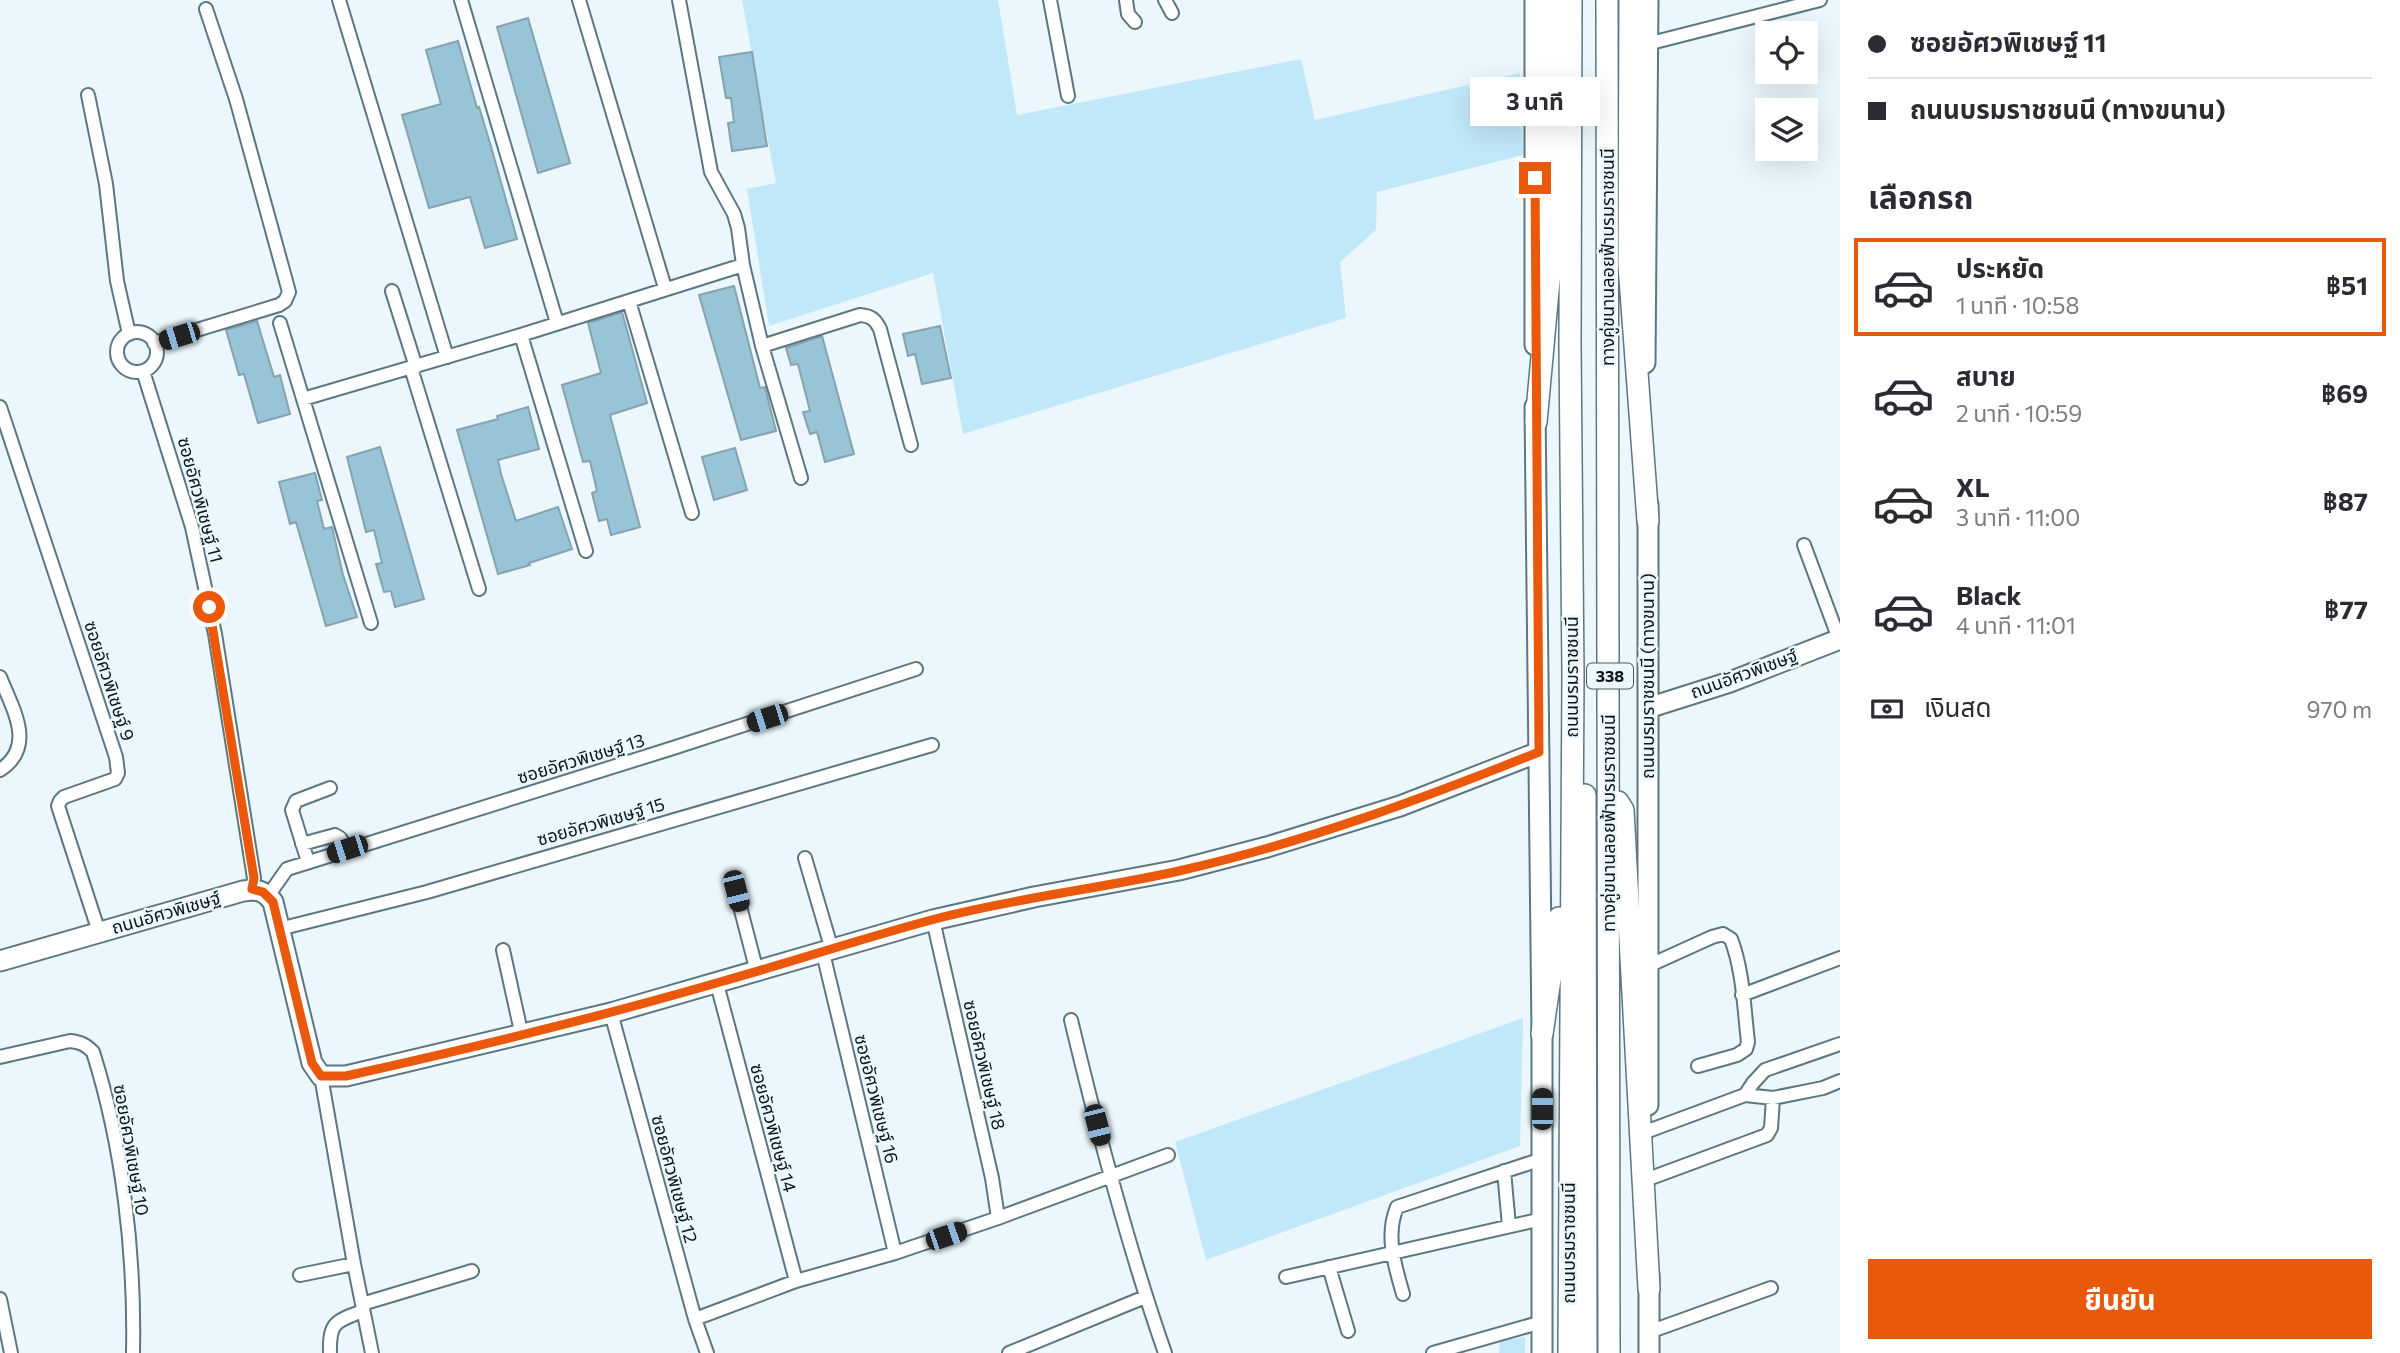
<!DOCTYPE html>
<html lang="th">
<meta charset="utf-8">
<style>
:root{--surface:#fff;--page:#f2f2f3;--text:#2b2b33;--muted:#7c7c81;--line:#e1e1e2;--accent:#ea580c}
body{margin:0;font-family:Commissioner,"Noto Sans Thai",sans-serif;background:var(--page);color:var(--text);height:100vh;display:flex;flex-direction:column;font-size:26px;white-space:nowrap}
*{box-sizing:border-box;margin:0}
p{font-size:23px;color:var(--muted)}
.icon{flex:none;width:38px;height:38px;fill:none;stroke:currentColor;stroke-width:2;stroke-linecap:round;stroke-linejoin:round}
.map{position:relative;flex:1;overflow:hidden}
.drawer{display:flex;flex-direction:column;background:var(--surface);width:560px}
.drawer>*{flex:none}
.guide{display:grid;align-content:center;height:154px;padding:0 28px;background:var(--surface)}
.buttons{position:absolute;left:1755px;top:21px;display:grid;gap:14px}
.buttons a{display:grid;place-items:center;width:63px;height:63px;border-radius:0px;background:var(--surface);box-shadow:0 7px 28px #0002;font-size:35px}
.end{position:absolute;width:32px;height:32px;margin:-16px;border:9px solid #ea580c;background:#fff;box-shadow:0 0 0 4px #fff}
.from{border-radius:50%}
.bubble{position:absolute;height:49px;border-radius:0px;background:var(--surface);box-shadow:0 7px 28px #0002;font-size:23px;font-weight:700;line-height:49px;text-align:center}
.car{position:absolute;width:21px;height:42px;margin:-21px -10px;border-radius:9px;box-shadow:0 0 5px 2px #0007;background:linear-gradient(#222 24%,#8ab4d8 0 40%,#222 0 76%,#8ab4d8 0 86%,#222 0)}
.guide b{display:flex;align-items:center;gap:24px;height:66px;font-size:26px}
.guide b+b{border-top:2px solid var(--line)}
.guide i{width:18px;height:18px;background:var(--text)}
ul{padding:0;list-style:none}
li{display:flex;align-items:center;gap:21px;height:98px;margin:0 14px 10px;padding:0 14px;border:4px solid transparent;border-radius:0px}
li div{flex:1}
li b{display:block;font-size:26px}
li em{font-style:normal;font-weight:700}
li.current{border-color:var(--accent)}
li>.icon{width:63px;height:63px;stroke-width:1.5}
h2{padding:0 28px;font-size:32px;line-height:84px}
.pay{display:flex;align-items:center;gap:18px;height:77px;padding:0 28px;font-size:26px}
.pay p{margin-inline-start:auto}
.primary-button{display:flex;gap:14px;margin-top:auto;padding:14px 28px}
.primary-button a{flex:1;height:80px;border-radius:0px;background:var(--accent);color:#fff;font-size:28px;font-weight:700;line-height:80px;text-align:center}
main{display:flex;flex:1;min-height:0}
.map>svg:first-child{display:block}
.green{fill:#c1e8f9}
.building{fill:#98c4d7;stroke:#86a2ae;stroke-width:2}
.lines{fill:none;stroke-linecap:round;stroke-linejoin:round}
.street-casing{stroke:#5c7782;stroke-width:16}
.secondary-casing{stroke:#5c7782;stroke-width:23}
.primary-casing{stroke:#5c7782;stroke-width:24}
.street{stroke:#fff;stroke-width:12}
.secondary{stroke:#fff;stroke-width:19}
.primary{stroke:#fff;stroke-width:21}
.route{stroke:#ea580c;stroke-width:9}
.labels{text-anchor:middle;stroke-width:5;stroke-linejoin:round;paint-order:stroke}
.shield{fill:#ebf7fc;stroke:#4e595e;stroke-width:2}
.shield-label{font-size:16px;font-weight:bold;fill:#0b151a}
.street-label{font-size:18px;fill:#0b151a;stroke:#ebf7fc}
</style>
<main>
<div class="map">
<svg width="1840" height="1353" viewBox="0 0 1840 1353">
<rect width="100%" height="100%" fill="#ebf7fc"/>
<path class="green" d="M742 0H998L1017 115 1301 59 1315 120 1520 73 1523 155 1377 192 1376 230 1340 262 1346 318 963 434 933 273 769 326 747 189 776 183Z
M1523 1018 1520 1146 1206 1260 1175 1142Z
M1525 1337V1353H1499L1500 1341Z"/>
<path class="building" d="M528 18 570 163 538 173 497 27Z
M458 41 477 108 479 107 490 143 517 239 485 248 470 197 429 208 402 115 441 104 426 50Z
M752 52 767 146 732 151 728 123 734 122 731 98H726L719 57Z
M734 286 760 388 765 387 776 431 741 440 699 295Z
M622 312 647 403 610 415 640 527 611 535 607 519 599 521 592 493 597 491 590 461 583 462 562 385 601 373 588 323Z
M257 321 274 377 280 375 290 414 258 423 244 374 239 375 226 330Z
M940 326 951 378 922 384 915 354 908 356 903 334Z
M822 336 854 454 825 462 817 432 810 434 803 412 810 411 798 364 791 365 786 348Z
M528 407 539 449 498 460 501 474 516 521 558 507 572 549 529 563 530 565 498 574 457 430 498 419 497 416Z
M380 447 424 599 395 607 391 591 384 592 376 564 382 563 374 530 366 532 347 457Z
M735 448 747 490 714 500 702 457Z
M315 473 322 500 317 501 324 529 332 527 343 575 357 617 326 626 296 522 290 524 279 482Z"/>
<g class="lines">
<defs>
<path id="street" d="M339 0 447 357
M461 0 557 323
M579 0 665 288
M679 0 711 172 734 214 738 228 743 265 762 346 801 478
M1050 0 1068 96
M1126 0 1128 14 1135 22
M1165 0 1172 13
M1647 44 1820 0
M88 95 106 184 117 281 129 334
M392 291 416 367
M629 301 692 513
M280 323 371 623
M117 352a20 20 0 1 1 40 0a20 20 0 1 1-40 0Z
M521 335 586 551
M154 343 279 305 285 301 289 292 236 99 206 9
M762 346 860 315C871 316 875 319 880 329L911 445
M411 368 479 589
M143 371 192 527 215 634 254 878 252 889
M303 399 521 335 743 265
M0 407 116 757 118 773 115 779 64 797 60 801 58 806 99 932
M1804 545 1839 639
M0 677C12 708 37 746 0 770
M302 844 335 835 340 838 347 849
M805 858 832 950
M308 862 292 810 296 801 330 788
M736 891 757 972
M268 896 287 869 673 748 916 669
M933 920 992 1178 998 1218
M279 929 427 892 932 745
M503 950 522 1036
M823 953 895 1253
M1648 966 1712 937 1723 934 1731 939C1743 970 1744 1008 1748 1042L1746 1049 1737 1055 1698 1066
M717 984 796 1281
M1742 995 1840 958
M611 1013 695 1319 707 1353
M1071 1020C1098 1133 1127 1244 1165 1353
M0 1057 70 1041C81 1042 86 1045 93 1052 123 1147 135 1254 133 1353
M321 1076 354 1264 372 1353
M1745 1095 1753 1083 1765 1070 1840 1044
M1648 1131 1745 1095 1773 1098 1823 1088 1840 1081
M1504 1171 1509 1226
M1648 1179 1767 1135 1771 1128 1773 1098
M1329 1267 1348 1331
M300 1275 354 1264
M1286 1277 1542 1219
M1403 1294C1395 1266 1385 1236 1397 1207L1542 1159
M0 1299 11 1353
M362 1304 472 1271
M695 1319 796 1281 895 1253 998 1218 1168 1155
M1649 1332 1771 1288
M330 1353C329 1322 336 1321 363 1311
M1009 1353 1145 1297
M1433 1353 1542 1322"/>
<path id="secondary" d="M1535 345V0
M1645 363 1648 0
M1535 407 1542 1034V1353
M1648 505V1105
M1648 708 1730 682 1840 639
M0 961 243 891C257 889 264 890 273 902L312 1063 321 1076H346L611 1013 933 920 1034 897 1179 870 1267 847 1400 806 1539 752
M1649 1275V1353"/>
<path id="primary" d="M1607 0 1609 1353
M1630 0 1629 265 1648 521
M1536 422 1550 269 1551 0
M1585 795 1586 1353
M1618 802 1623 810 1649 1289
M1542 1034 1559 918
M1569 1353 1573 675 1570 345 1571 0"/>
</defs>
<use href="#street" class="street-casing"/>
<use href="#secondary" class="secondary-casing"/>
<use href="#primary" class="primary-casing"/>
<use href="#street" class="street"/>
<use href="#secondary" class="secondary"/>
<use href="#primary" class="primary"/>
</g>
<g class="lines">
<path class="route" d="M209 607 254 878 252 889 263 892 273 902 312 1063 321 1076H346C472 1048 596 1018 720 982 792 962 863 938 935 919 1015 898 1098 889 1179 871 1303 843 1422 799 1539 752L1535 178"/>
</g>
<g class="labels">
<rect class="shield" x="1587" y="663.5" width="46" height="25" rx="5"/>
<g class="shield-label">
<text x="1610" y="682">338</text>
</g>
<g class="street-label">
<text transform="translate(1608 257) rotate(-90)" y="6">ทางคู่ขนานลอยฟ้าบรมราชชนนี</text>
<text transform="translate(200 500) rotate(75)" y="6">ซอยอัศวพิเชษฐ์ 11</text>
<text transform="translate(1744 674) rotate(-20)" y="6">ถนนอัศวพิเชษฐ์</text>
<text transform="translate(1648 676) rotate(-90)" y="6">ถนนบรมราชชนนี (ทางขนาน)</text>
<text transform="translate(1572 677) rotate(-90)" y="6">ถนนบรมราชชนนี</text>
<text transform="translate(109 681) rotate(72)" y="6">ซอยอัศวพิเชษฐ์ 9</text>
<text transform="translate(581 759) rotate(-17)" y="6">ซอยอัศวพิเชษฐ์ 13</text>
<text transform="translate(601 822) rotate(-16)" y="6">ซอยอัศวพิเชษฐ์ 15</text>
<text transform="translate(1609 823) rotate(-90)" y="6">ทางคู่ขนานลอยฟ้าบรมราชชนนี</text>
<text transform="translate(166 913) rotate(-16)" y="6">ถนนอัศวพิเชษฐ์</text>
<text transform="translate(984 1065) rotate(77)" y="6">ซอยอัศวพิเชษฐ์ 18</text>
<text transform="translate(876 1099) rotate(76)" y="6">ซอยอัศวพิเชษฐ์ 16</text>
<text transform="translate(773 1128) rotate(75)" y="6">ซอยอัศวพิเชษฐ์ 14</text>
<text transform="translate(131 1150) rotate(80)" y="6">ซอยอัศวพิเชษฐ์ 10</text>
<text transform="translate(674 1179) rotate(75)" y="6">ซอยอัศวพิเชษฐ์ 12</text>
<text transform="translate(1569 1243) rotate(-90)" y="6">ถนนบรมราชชนนี</text>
</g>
</g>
</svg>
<div class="buttons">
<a><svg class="icon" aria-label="locate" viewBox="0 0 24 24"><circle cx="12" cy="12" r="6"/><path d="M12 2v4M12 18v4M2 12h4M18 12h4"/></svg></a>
<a><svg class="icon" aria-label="layers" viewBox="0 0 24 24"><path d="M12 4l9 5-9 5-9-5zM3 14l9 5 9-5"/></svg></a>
</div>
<i class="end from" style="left:209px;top:607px"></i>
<i class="end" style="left:1535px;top:178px"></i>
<div class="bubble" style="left:1470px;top:77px;width:130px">3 นาที</div>
<i class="car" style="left:179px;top:336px;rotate:253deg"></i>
<i class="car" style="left:767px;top:718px;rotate:252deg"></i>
<i class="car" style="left:347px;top:849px;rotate:252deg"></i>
<i class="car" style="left:736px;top:891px;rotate:166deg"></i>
<i class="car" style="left:1542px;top:1109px;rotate:0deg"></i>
<i class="car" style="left:1097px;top:1125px;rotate:166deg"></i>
<i class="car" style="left:946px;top:1236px;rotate:71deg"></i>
</div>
<section class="drawer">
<div class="guide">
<b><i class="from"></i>ซอยอัศวพิเชษฐ์ 11</b>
<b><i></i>ถนนบรมราชชนนี (ทางขนาน)</b>
</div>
<h2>เลือกรถ</h2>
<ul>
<li class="current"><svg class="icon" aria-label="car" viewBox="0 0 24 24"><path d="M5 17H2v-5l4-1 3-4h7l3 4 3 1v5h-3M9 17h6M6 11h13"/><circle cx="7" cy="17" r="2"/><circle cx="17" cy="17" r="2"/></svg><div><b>ประหยัด</b><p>1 นาที · 10:58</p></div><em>฿51</em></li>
<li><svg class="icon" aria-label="car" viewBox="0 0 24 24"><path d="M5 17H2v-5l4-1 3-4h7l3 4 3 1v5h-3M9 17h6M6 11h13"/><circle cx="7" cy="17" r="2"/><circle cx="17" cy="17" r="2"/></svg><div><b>สบาย</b><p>2 นาที · 10:59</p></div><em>฿69</em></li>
<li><svg class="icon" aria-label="car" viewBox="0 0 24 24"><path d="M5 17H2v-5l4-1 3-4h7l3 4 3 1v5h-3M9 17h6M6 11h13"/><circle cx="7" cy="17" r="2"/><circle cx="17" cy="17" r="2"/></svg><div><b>XL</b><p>3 นาที · 11:00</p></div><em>฿87</em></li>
<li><svg class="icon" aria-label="car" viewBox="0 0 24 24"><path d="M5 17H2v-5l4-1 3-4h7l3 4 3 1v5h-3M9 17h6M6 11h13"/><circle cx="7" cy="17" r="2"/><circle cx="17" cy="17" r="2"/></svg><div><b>Black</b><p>4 นาที · 11:01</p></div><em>฿77</em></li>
</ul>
<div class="pay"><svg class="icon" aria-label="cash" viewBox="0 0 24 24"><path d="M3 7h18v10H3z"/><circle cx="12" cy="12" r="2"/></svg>เงินสด<p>970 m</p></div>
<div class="primary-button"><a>ยืนยัน</a></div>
</section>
</main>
